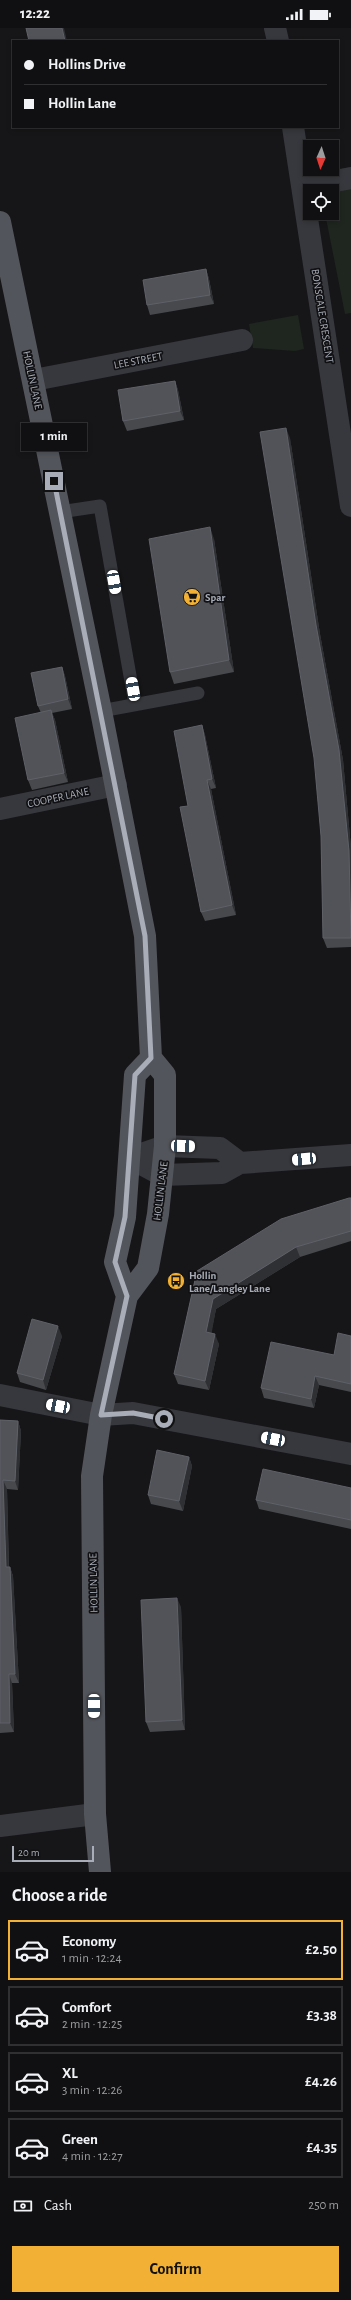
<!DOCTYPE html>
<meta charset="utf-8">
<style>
:root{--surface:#101012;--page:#19191b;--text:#f1f3f6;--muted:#9c9d9f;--line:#303032;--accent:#f2b134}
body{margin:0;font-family:"Alegreya Sans",sans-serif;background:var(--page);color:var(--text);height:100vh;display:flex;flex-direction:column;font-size:15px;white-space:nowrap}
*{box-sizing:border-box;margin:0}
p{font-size:13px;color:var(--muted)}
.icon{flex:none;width:22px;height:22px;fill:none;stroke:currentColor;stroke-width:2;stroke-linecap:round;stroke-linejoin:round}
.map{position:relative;height:1844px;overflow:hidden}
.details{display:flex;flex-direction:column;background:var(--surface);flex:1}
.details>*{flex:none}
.guide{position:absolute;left:12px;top:12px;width:327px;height:88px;border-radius:0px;box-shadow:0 2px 6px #0003,0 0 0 1px var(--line);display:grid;align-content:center;height:88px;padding:0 12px;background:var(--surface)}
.needle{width:26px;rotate:183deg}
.tools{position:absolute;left:303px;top:112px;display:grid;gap:8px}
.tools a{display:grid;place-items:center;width:36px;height:36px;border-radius:0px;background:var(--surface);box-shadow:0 2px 6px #0003,0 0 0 1px var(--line);font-size:20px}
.scale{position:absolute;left:12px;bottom:10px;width:82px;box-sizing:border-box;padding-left:4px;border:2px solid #a8adb8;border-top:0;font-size:11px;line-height:14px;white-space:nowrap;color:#a8adb8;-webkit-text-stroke:3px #111113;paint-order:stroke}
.end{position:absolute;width:18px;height:18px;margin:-9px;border:5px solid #a8adb8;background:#111;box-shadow:0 0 0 2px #111}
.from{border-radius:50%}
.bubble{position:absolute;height:28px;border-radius:0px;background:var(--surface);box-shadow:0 2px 6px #0003,0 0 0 1px var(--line);font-size:13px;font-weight:700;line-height:28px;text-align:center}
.car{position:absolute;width:12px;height:24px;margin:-12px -6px;border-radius:5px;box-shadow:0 0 3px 1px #0007;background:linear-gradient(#fff 24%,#345 0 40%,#fff 0 76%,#345 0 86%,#fff 0)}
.guide b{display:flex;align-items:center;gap:14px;height:38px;font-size:15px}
.guide b+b{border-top:1px solid var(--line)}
.guide i{width:10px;height:10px;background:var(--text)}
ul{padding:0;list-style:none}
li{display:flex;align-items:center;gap:12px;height:60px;margin:0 8px 6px;padding:0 4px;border:2px solid var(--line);border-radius:0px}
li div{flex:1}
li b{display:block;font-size:15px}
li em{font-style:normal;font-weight:700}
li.selected{border-color:var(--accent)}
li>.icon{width:36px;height:36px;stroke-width:1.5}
h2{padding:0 12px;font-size:18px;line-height:48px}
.pay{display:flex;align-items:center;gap:10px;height:44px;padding:0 12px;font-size:15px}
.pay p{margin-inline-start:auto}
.action{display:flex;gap:8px;margin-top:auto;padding:8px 12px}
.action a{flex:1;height:46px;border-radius:0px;background:var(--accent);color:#111;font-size:16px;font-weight:700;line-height:46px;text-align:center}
.status{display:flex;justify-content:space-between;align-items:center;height:28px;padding:0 20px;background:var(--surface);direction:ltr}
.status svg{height:11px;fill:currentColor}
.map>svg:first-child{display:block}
.green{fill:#1e261f}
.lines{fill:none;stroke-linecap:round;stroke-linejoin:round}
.service{stroke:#37383d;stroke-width:13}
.minor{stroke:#37383d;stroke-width:22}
.tertiary{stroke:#37383d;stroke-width:22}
.primary{stroke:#53555c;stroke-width:22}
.wall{fill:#47494d}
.shaded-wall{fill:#2f3033}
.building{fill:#525359;stroke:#5f6168}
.route{stroke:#a8adb8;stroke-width:5}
.labels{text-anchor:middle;stroke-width:3.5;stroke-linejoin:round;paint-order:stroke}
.street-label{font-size:11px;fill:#a8adb8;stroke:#111113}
.poi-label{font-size:11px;font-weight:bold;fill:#a8adb8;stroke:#111113;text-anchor:start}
</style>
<div class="status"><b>12:22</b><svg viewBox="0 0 49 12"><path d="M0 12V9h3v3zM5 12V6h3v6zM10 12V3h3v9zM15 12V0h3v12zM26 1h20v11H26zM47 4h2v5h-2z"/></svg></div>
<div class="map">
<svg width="351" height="1844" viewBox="0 0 351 1844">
<rect width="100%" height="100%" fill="#161618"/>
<path class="green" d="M351 139V285L345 286 325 185H332V163L318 146Z
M298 287 304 321 295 323 253 320 249 296Z"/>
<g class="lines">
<path class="service" d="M60 484 100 478 135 676
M101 683 198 665"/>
<path class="minor" d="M275 0 278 13
M293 99 351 478
M303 159 351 150
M34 352 242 312
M0 781 116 757
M0 1367 101 1387 133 1385 351 1426
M0 1798 95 1786"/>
<path class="tertiary" d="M165 1118 220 1120 240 1135 222 1145 162 1147 130 1130Z
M240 1135 351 1127"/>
<path class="primary" d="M0 194 101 683 145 908 151 1030 165 1047V1118L158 1186 148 1240 127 1268 101 1387 92 1448 95 1786 100 1844
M127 1268 115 1234 125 1189 135 1047 151 1030"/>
</g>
<path class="wall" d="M206 241 209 251 214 276 150 287 147 277Z
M175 353 178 362 184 392 127 403 123 393Z
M290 410 320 606 343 732 351 820V919L327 920 323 910 321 808Z
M214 511 234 644 174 656 170 644Z
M62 639 65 648 72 681 52 685 55 692 68 754 32 762 28 752 41 685 38 678Z
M202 697 205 707 216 760 211 761 236 887 205 893 201 884 188 778Z
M351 1170V1213L300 1229 216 1281 211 1305 219 1316 209 1362 178 1356 174 1346 197 1243Z
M62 1308 46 1362 20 1354 17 1345Z
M351 1308V1364L319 1357 314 1380 264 1370 261 1360 334 1327Z
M0 1392 18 1393 21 1403 18 1462 7 1461 9 1539H10L13 1548 19 1655H12L14 1704 0 1705Z
M189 1429 192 1438 183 1483 151 1476 148 1467Z
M351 1460V1501L259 1481 256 1472Z
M181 1579 185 1702 150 1704 146 1694Z"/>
<path class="shaded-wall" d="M62 0H64L67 13H65Z
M206 241 209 251 214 276 210 267Z
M175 353 178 362 184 392 180 383Z
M286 400 290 410 320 606 343 732 351 820V911L316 597Z
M210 499 214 511 234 644 229 632Z
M62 639 65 648 72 681 68 671Z
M51 682 55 692 68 754 64 745Z
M202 697 205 707 216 760 212 751Z
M207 752 211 761 236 887 232 877Z
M296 1219 300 1229 216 1281 210 1314 206 1304 213 1271Z
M58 1298 62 1308 46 1362 43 1352Z
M215 1306 219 1316 209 1362 205 1353Z
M315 1348 319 1357 314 1380 311 1371Z
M18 1393 21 1403 18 1462 15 1453Z
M189 1429 192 1438 183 1483 179 1473Z
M3 1452 7 1461 9 1548 6 1539Z
M10 1539 13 1548 19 1655 15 1646Z
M177 1570 181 1579 185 1702 182 1692Z
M9 1646 12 1655 14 1704 10 1695Z"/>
<path class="building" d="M26 0H62L65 13H29Z
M206 241 210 267 147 277 143 252Z
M175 353 180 383 123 393 118 362Z
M286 400 316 597 339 722 349 823 351 910H323L321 808 314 730 260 404Z
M210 499 229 632 170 644 149 511Z
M62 639 68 671 38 678 31 645Z
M51 682 64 745 28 752 15 690Z
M202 697 212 751 207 752 232 877 201 884 180 779 188 778 174 703Z
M349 1170H351V1203L296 1219 213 1271 206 1304 215 1306 205 1353 174 1346 197 1243 281 1191Z
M32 1291 58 1298 43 1352 17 1345Z
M338 1305 351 1308V1356L315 1348 311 1371 261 1360 271 1314 334 1327Z
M0 1392 18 1393 15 1453 3 1452 6 1539H10L15 1646H9L10 1695H0Z
M157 1422 189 1429 179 1473 148 1467Z
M263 1441 351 1460V1492L256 1472Z
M177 1570 182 1692 146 1694 141 1572Z"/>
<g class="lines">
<path class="route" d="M54 453 145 908 151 1030 135 1047 125 1189 115 1234 127 1268 101 1387 133 1385 164 1391"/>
</g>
<defs>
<symbol id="supermarket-disc" viewBox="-11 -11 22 22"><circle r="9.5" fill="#f2b134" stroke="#111113"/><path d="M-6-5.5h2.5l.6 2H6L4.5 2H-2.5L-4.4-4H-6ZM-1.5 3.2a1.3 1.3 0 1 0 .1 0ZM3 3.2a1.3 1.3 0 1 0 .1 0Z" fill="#111"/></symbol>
<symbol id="bus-disc" viewBox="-11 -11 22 22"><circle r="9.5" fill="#f2b134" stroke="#111113"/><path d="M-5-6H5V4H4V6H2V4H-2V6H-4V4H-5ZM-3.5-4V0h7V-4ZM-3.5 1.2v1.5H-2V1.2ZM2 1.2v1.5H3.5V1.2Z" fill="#111"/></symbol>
</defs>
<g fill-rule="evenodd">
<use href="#supermarket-disc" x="182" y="559" width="20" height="20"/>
<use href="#bus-disc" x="166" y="1243" width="20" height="20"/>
</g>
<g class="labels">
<g class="street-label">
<text transform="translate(323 288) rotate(81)" y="4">BONSCALE CRESCENT</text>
<text transform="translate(138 332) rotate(-11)" y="4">LEE STREET</text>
<text transform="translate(33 352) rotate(78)" y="4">HOLLIN LANE</text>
<text transform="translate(58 769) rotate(-12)" y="4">COOPER LANE</text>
<text transform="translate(160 1163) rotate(-83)" y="4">HOLLIN LANE</text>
<text transform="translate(93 1555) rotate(-91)" y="4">HOLLIN LANE</text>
</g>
<g class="poi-label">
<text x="205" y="573">Spar</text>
<text x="189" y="1251">Hollin<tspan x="189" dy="13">Lane/Langley Lane</tspan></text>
</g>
</g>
</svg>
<div class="tools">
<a><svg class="needle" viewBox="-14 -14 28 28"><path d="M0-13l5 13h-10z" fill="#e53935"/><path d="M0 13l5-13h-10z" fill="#9c9d9f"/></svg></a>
<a><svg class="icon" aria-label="locate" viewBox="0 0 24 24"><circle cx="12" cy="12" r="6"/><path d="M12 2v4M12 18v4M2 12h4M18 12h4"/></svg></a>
</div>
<div class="scale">20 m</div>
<i class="end from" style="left:164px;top:1391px"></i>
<i class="end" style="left:54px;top:453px"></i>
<div class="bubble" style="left:21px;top:395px;width:66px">1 min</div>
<i class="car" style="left:114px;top:554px;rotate:170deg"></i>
<i class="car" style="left:133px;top:661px;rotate:350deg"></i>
<i class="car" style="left:183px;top:1118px;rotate:92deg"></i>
<i class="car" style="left:304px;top:1131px;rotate:265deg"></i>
<i class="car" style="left:58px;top:1378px;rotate:281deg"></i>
<i class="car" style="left:273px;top:1411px;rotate:281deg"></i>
<i class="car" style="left:94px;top:1678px;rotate:180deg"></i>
<div class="guide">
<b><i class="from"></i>Hollins Drive</b>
<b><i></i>Hollin Lane</b>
</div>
</div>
<section class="details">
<h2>Choose a ride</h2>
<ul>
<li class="selected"><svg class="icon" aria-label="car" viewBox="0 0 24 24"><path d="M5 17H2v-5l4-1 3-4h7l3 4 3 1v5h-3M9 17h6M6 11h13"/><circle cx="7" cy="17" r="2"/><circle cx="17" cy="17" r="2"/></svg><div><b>Economy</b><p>1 min · 12:24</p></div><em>£2.50</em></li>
<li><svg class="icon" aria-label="car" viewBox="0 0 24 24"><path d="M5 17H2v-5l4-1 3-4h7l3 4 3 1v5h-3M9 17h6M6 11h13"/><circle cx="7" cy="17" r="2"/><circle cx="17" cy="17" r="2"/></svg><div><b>Comfort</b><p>2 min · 12:25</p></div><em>£3.38</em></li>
<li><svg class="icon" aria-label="car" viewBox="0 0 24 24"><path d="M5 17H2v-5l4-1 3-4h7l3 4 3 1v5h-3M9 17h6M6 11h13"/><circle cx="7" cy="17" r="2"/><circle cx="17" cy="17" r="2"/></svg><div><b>XL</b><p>3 min · 12:26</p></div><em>£4.26</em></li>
<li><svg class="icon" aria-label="car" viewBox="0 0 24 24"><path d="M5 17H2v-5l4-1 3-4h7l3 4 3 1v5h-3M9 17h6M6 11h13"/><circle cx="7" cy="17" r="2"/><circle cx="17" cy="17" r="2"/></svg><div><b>Green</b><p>4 min · 12:27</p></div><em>£4.35</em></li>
</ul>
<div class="pay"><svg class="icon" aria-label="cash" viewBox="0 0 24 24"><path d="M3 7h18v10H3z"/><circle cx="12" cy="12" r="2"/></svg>Cash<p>250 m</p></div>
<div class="action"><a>Confirm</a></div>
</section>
